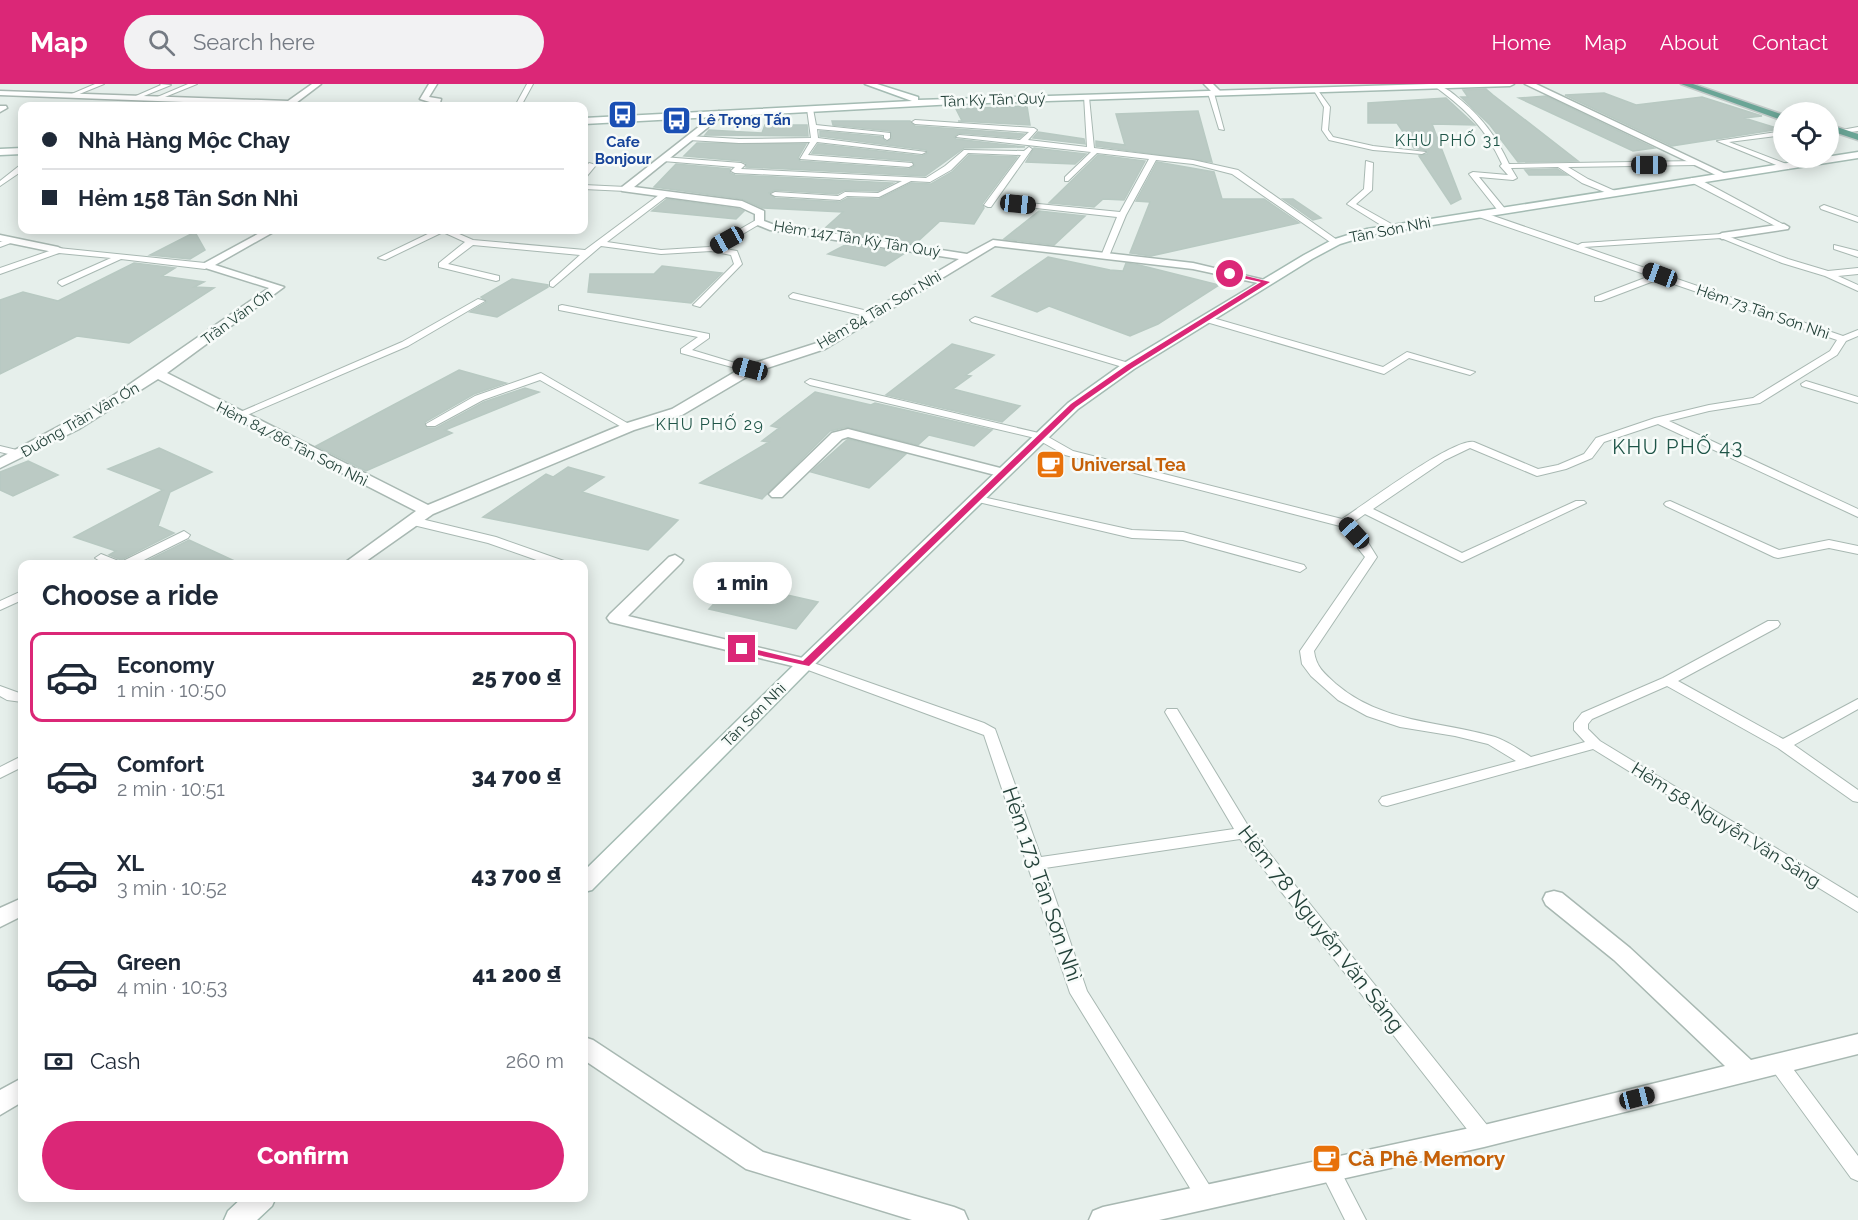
<!DOCTYPE html>
<meta charset="utf-8">
<style>
:root{--surface:#fff;--page:#f2f2f3;--text:#1f2937;--muted:#747a83;--line:#e0e1e3;--accent:#db2777}
body{margin:0;font-family:Raleway,sans-serif;background:var(--page);color:var(--text);height:100vh;display:flex;flex-direction:column;font-size:22px;white-space:nowrap}
*{box-sizing:border-box;margin:0}
p{font-size:20px;color:var(--muted)}
.icon{flex:none;width:33px;height:33px;fill:none;stroke:currentColor;stroke-width:2;stroke-linecap:round;stroke-linejoin:round}
.map{position:relative;flex:1;overflow:hidden}
.side{position:absolute;left:18px;top:476px;width:570px;height:642px;display:flex;flex-direction:column;background:var(--surface);border-radius:12px;box-shadow:0 3px 15px #0003}
.side>*{flex:none}
.hud{position:absolute;left:18px;top:18px;width:570px;height:132px;border-radius:12px;box-shadow:0 3px 15px #0003;display:grid;align-content:center;height:132px;padding:0 24px;background:var(--surface)}
.buttons{position:absolute;left:1773px;top:18px;display:grid;gap:12px}
.buttons a{display:grid;place-items:center;width:66px;height:66px;border-radius:50%;background:var(--surface);box-shadow:0 3px 15px #0003;font-size:30px}
.end{position:absolute;width:27px;height:27px;margin:-14px;border:8px solid #db2777;background:#fff;box-shadow:0 0 0 3px #fff}
.from{border-radius:50%}
.bubble{position:absolute;height:42px;border-radius:21px;background:var(--surface);box-shadow:0 3px 15px #0003;font-size:20px;font-weight:800;line-height:42px;text-align:center}
.car{position:absolute;width:18px;height:36px;margin:-18px -9px;border-radius:8px;box-shadow:0 0 4px 2px #0007;background:linear-gradient(#222 24%,#8ab4d8 0 40%,#222 0 76%,#8ab4d8 0 86%,#222 0)}
.hud b{display:flex;align-items:center;gap:21px;height:57px;font-size:22px}
.hud b+b{border-top:2px solid var(--line)}
.hud i{width:15px;height:15px;background:var(--text)}
ul{padding:0;list-style:none}
li{display:flex;align-items:center;gap:18px;height:90px;margin:0 12px 9px;padding:0 12px;border:3px solid transparent;border-radius:12px}
li div{flex:1}
li b{display:block;font-size:22px}
li em{font-style:normal;font-weight:800}
li.active{border-color:var(--accent)}
li>.icon{width:54px;height:54px;stroke-width:1.5}
h2{padding:0 24px;font-size:27px;line-height:72px}
.pay{display:flex;align-items:center;gap:15px;height:66px;padding:0 24px;font-size:22px}
.pay p{margin-inline-start:auto}
.primary-button{display:flex;gap:12px;margin-top:auto;padding:12px 24px}
.primary-button a{flex:1;height:69px;border-radius:36px;background:var(--accent);color:#fff;font-size:24px;font-weight:800;line-height:69px;text-align:center}
header{display:flex;align-items:center;gap:36px;box-sizing:border-box;height:84px;padding:0 30px;background:var(--accent);color:#fff}
header strong{font-size:28px}
nav{display:flex;gap:33px;margin-inline-start:auto;font-size:21px}
.search{width:420px;height:54px;background:var(--page);display:flex;align-items:center;gap:15px;box-sizing:border-box;padding:0 21px;border-radius:33px;color:var(--muted);font-size:22px}
.map>svg:first-child{display:block}
.building{fill:#bbcac4;stroke:#b8c9c2;stroke-width:1.5}
.lines{fill:none;stroke-linecap:round;stroke-linejoin:round}
.lane-casing{stroke:#a8b8b2;stroke-width:2}
.street-casing{stroke:#a8b8b2;stroke-width:3}
.secondary-casing{stroke:#a4bbb3;stroke-width:3}
.primary-casing{stroke:#c2cac8;stroke-width:3}
.lane{fill:#fff;fill-rule:evenodd}
.street{fill:#fff;fill-rule:evenodd}
.secondary{fill:#fff;fill-rule:evenodd}
.primary{fill:#6aa596;fill-rule:evenodd}
.route{fill:#db2777}
.labels{text-anchor:middle;stroke-width:5;stroke-linejoin:round;paint-order:stroke}
.far-street-label{font-size:15px;fill:#24423a;stroke:#f7fbf9}
.far-transit-label{font-size:15px;font-weight:bold;fill:#164399;stroke:#f7fbf9;text-anchor:start}
.far-neighbourhood-label{font-size:16px;letter-spacing:1.5px;fill:#1f5548;stroke:#f7fbf9}
.food-label{font-size:18px;font-weight:bold;fill:#c56008;stroke:#f7fbf9;text-anchor:start}
.street-label{font-size:18px;fill:#24423a;stroke:#f7fbf9}
.neighbourhood-label{font-size:20px;letter-spacing:1.5px;fill:#1f5548;stroke:#f7fbf9}
.near-street-label{font-size:21px;fill:#24423a;stroke:#f7fbf9}
.near-food-label{font-size:21px;font-weight:bold;fill:#c56008;stroke:#f7fbf9;text-anchor:start}
</style>
<header>
<strong>Map</strong>
<div class="search"><svg class="icon" aria-label="search" viewBox="0 0 24 24"><circle cx="10" cy="10" r="6"/><path d="M15 15l6 6"/></svg>Search here</div>
<nav><a>Home</a><a>Map</a><a>About</a><a>Contact</a></nav>
</header>
<div class="map">
<svg width="1858" height="1136" viewBox="0 0 1858 1136">
<rect width="100%" height="100%" fill="#e6efeb"/>
<path class="building" d="M1486 5 1493 11 1578 77 1518 78 1490 41 1461 13H1468L1463 6Z
M1604 9 1636 21 1702 13 1762 32 1744 34 1780 45 1672 62 1565 11Z
M1546 12 1654 64 1633 67 1519 14Z
M1446 14 1475 41 1432 40 1461 115 1451 120 1419 72 1427 70 1428 67 1414 64 1397 39H1368V19Z
M1027 22 1030 41 958 37H962L956 25Z
M1198 27 1212 78 1096 62V57L1125 61 1116 30Z
M832 37H910L915 42 1024 50 1019 54 959 49 954 53 956 55 1025 63 964 64 925 92 746 83V79L741 77 684 72 697 59 806 60 798 74 800 77 909 85 915 82 912 77 812 69 818 60 922 72 928 69 926 66 820 52V47L882 53 886 58 892 54 890 47 833 41Z
M765 41H807L808 52 705 51 709 46 762 49Z
M1038 48 1084 55 1085 60 1033 54Z
M1034 64 1086 70 1075 80 1026 78Z
M969 71 1017 73 982 120 984 124 974 140 940 137 915 160 823 146 843 128 763 124 742 115 654 103 676 80 730 85V89L735 91 893 99 878 107 845 106 837 110 775 106 769 109 775 114 840 118 848 114 879 115 911 99 931 100 952 88Z
M1098 71 1145 77 1124 116 1103 115 1094 123 1049 119Z
M1157 78 1214 88 1222 115H1264L1299 139 1151 172 1130 169 1150 118 1136 117Z
M1557 85 1567 91H1529L1525 86Z
M667 115 739 125 744 127 736 135 652 127Z
M1283 115H1293L1321 134 1313 136Z
M1039 127 1085 132 1054 161 1004 155Z
M195 148 205 166 190 175 150 171Z
M847 160 905 169 885 182 828 170Z
M1048 173 1110 186 1123 187 1126 179 1139 181 1219 201 1158 240 1130 252 1049 222 1037 228 992 212Z
M134 179 175 184 162 192 204 198 194 203 214 204 129 259 77 252 0 290V216L23 208 58 217Z
M662 182 722 189 691 219 588 208 590 190H654Z
M512 195 548 201V203L497 233 470 228 487 218 481 213Z
M952 260 994 271 966 291 971 292 953 305 1020 322 1002 338 886 311Z
M459 286 506 299 474 310 425 338 427 344H436L484 318 525 304 539 308 445 346 452 349 366 387 316 362Z
M815 308 871 321 875 319 992 346 974 362 929 351 918 361 847 343 830 347 762 415 700 399 769 358 762 357 779 344 771 342Z
M848 355 906 370 869 404 811 388Z
M159 364 212 388 170 408 158 442 174 449 121 476 109 471 116 467 74 453 163 406 108 385Z
M28 377 58 391 13 412 0 406V388Z
M568 383 604 393 582 408 678 436 648 466 483 433 546 390 553 393Z
M189 456 241 480H141Z
M733 499 752 503 818 518 796 545 709 525Z"/>
<g class="lines">
<defs>
<path id="lane" d="M95 0H104L72 13 67 12Z
M160 0 171 1 134 16 129 15 161 1Z
M188 0H197L160 15 155 14Z
M527 0H533L521 22H515Z
M1437 2C1444 2 1451 8 1457 13 1481 32 1496 52 1509 80L1697 77 1701 79 1697 81 1568 83 1588 95 1615 107V111H1612L1582 99 1558 83 1511 84 1517 94 1513 96 1479 93 1506 126 1499 128 1469 90 1473 88 1508 91 1500 82 1502 80C1486 45 1468 27 1437 4Z
M1313 5H1317L1330 23 1328 46 1333 53 1373 62 1426 68 1422 70 1373 66 1329 56 1322 46 1324 23Z
M1211 7 1214 9 1224 46 1219 45 1208 9Z
M1084 12 1089 13 1094 64 1193 76 1238 86 1340 158 1333 160 1232 90 1193 80 1156 76 1126 131 1109 172 1102 174 1101 172 1117 133 1018 122 1014 120 1018 118 1120 128 1149 75 1097 69 1068 97H1065V93L1091 68 956 53 959 51 1020 56 1029 48 915 40 912 38 915 36 1034 44 1037 46 1028 56 1087 63Z
M810 23 813 25 816 41 890 49V54L887 56 884 54V51L817 45 818 54 926 68 922 70 817 58 808 71 912 79 913 81 909 83 800 75 810 58 739 59 689 56 686 54 689 52 739 55 811 54 807 25Z
M1858 43V47L1839 49 1836 47Z
M1784 47V51L1729 58 1789 81V85H1786L1717 57Z
M1029 63 1032 65 991 123H988L984 121 1021 71 968 69 951 86 930 98 911 97 879 113 847 112 840 116 775 112 771 110 775 108 838 112 845 108 878 109 902 97 735 89 731 87 735 83 663 77 659 75 663 73 741 79 745 81 741 85 926 94 945 82 964 66 1024 67Z
M1366 77 1373 79 1372 106 1356 120 1395 142V146H1389L1347 120 1364 105Z
M589 79 596 81 587 92H584V86Z
M19 82H22V87L0 102V97Z
M1691 94H1697L1788 143 1781 145 1691 98Z
M584 101 626 103 630 105 626 107 584 105Z
M663 108 670 110 607 158 661 166 709 163 756 136 763 138 719 164 737 167 742 180 700 223 693 221 734 180 731 171 711 167 661 170 601 162 553 203 550 202V198L580 171 473 161 448 180 499 192V196L496 197 439 183V179L465 158 443 148 385 176 378 174 436 146H450L473 156 585 166Z
M1824 121 1858 133V138L1821 125 1820 123Z
M1476 128H1482L1578 161 1582 159 1722 150 1788 175 1828 187 1858 184V190L1838 192 1858 201V207L1825 192 1782 179 1721 154 1584 163 1843 252 1858 246V252L1846 257 1837 271 1760 319 1709 327 1669 337 1858 425V433L1658 340 1604 358 1592 374 1566 385 1537 392 1470 364 1445 376 1373 425 1462 469 1576 417H1584L1586 419 1462 478 1365 430 1351 440 1367 457 1377 473 1314 567C1316 583 1324 589 1336 600 1381 639 1440 637 1495 653 1507 657 1520 666 1531 673L1585 658 1574 646V639L1582 629 1663 594 1768 537H1778L1780 540 1778 543 1678 597 1783 655 1858 615V625L1794 661 1858 706V718L1853 717 1778 664 1667 602 1592 635 1588 640V645L1600 657 1858 814V828L1593 665 1387 722 1382 721 1379 717 1382 713 1516 677 1488 660 1455 652 1400 643 1367 632 1338 616 1311 592 1302 580 1300 567 1365 473 1340 442 1065 371 1035 354 810 301 805 298 810 295 1043 350 1073 367 1342 435C1364 421 1453 354 1474 358L1538 385 1558 381 1584 370 1596 354 1655 334 1709 321 1753 314 1830 267 1837 256 1659 195 1601 217H1595V213L1650 192 1476 132Z
M9 155 16 157 0 163V158Z
M1834 161 1858 167V173L1834 165Z
M58 164 205 179 209 182 205 185 121 175 62 202 58 199 59 197 111 174 59 169 0 190V184Z
M793 209 876 229 878 231 873 234 790 214 789 212Z
M478 215 485 217 408 262 240 334 236 335 231 332 402 258Z
M562 221 709 250V254L692 266 755 285 750 288 681 269V265L698 253 559 226V222Z
M1206 232 1383 283 1407 268 1475 288 1470 291 1409 274 1384 290 1203 237 1201 235Z
M975 233 1132 280 1134 282 1126 284 972 238 970 236Z
M541 289 634 343 629 346 625 345 540 296 483 316 435 342H427L426 340 475 312Z
M1806 297 1858 313V319L1802 302 1801 300Z
M0 362 25 368 26 370 21 373 0 368Z
M978 412 1132 446 1183 448 1304 481 1306 484 1300 488 1183 456 1132 454 974 417V413Z
M1670 417 1779 466 1829 456 1858 462V470L1829 464 1778 474 1774 473 1666 422 1664 420 1666 418Z
M413 433 496 453 564 477 566 480H548L488 459 409 440 407 437 409 434Z
M184 447 190 451 188 454 136 480H105L95 474 101 470 121 478Z
M22 507V516L0 526V517Z
M805 576 984 639 995 645 1041 773 1234 745 1165 628 1167 625H1177L1250 745 1491 1046 1494 1052 1491 1058 1484 1061 1477 1058 1240 755 1045 784 1087 907 1218 1115 1215 1122 1208 1124 1201 1122 1070 909 984 651 800 583 798 580Z
M0 602 22 610V618L7 616 0 612Z
M22 672V683L0 694V683Z
M1778 971 1785 974 1858 1072V1097L1851 1094 1771 984 1769 979 1771 974Z
M1330 1077 1337 1080 1366 1136H1345L1320 1086 1323 1080Z"/>
<path id="street" d="M312 0H321L292 22 0 11V7L288 17Z
M429 0H437L429 13 441 15 439 22H431L433 19 420 15Z
M1204 0H1213L1222 9 1215 11Z
M1525 0H1536L1730 92 1722 94Z
M0 22H6L7 24 0 28Z
M719 27 722 32 634 103 742 117 764 127V137L772 140 967 170 993 156 1193 179 1273 198 1267 201 1193 185 995 162 825 265 755 288 682 331 634 346 433 430 362 480H343L416 427 158 295 79 345 0 384V374L104 318 269 204 199 182 265 146H277L215 181 284 203 167 289 428 421 624 340 672 325 745 282 817 259 959 175 770 146 755 140V130L740 123 622 107V103Z
M1784 140 1789 143 1788 145 1722 155 1717 152 1722 149Z
M0 151 58 163 64 166 58 169 0 157Z
M848 345 1008 386 1010 389 1003 393 848 353 842 355 782 413H772L769 410 772 407 832 349Z
M675 471 683 476 681 479 628 532 811 576 814 580 811 584 805 585 610 538 607 534 610 530 669 473Z
M1554 807 1562 809 1630 864 1751 976 1858 950V970L1484 1063 1159 1136H1089L1093 1127 1103 1123 1484 1041 1725 982 1614 876 1546 821 1543 815 1546 809Z
M22 814V832L0 843V824Z
M584 953 593 956 763 1068 954 1123 964 1127 968 1136H912L746 1085 584 976Z
M22 994V1018L0 1031V1006Z"/>
<path id="secondary" d="M865 0H877L918 13V16L1430 0H1514L1510 2 955 20 584 40V34L912 17Z
M22 64V70L0 71V65Z
M1858 68V74L1369 151 1340 160 1312 175 1134 285 1078 325 811 584 592 806 584 808V787L799 576 1068 319 1124 279 1304 171 1332 156 1367 145Z
M243 1113H276L272 1122 257 1136H224L228 1127Z"/>
<path id="primary" d="M1681 0H1693L1784 31V37Z
M1828 40 1858 50V56L1828 46Z"/>
</defs>
<use href="#lane" class="lane-casing"/>
<use href="#street" class="street-casing"/>
<use href="#secondary" class="secondary-casing"/>
<use href="#primary" class="primary-casing"/>
<use href="#lane" class="lane"/>
<use href="#street" class="street"/>
<use href="#secondary" class="secondary"/>
<use href="#primary" class="primary"/>
</g>
<path class="route" d="M1230 188 1270 198 1132 284 1076 323 809 582 739 567 737 565 742 562 803 577 1071 320 1127 281 1261 198 1228 191Z"/>
<defs>
<symbol id="bus-square" viewBox="-11 -11 22 22"><rect x="-9" y="-9" width="18" height="18" rx="4" fill="#1a4fb4" stroke="#f7fbf9"/><path d="M-5-6H5V4H4V6H2V4H-2V6H-4V4H-5ZM-3.5-4V0h7V-4ZM-3.5 1.2v1.5H-2V1.2ZM2 1.2v1.5H3.5V1.2Z" fill="#fff"/></symbol>
<symbol id="cafe-square" viewBox="-11 -11 22 22"><rect x="-9" y="-9" width="18" height="18" rx="4" fill="#e8710a" stroke="#f7fbf9"/><path d="M-5.5-4.5H6V0H3Q3 3.5 0 3.5H-2.5Q-5.5 3.5-5.5 0ZM3-3.2v2h1.7v-2ZM-6 4.5H4V6H-6Z" fill="#fff"/></symbol>
</defs>
<g fill-rule="evenodd">
<use href="#bus-square" x="606" y="14" width="33" height="33"/>
<use href="#bus-square" x="660" y="20" width="33" height="33"/>
<use href="#cafe-square" x="1034" y="364" width="33" height="33"/>
<use href="#cafe-square" x="1310" y="1058" width="33" height="33"/>
</g>
<g class="labels">
<g class="far-street-label">
<text transform="translate(993 16) rotate(-2)" y="5">Tân Kỳ Tân Quý</text>
<text transform="translate(1390 146) rotate(-11)" y="5">Tân Sơn Nhì</text>
<text transform="translate(857 155) rotate(9)" y="5">Hẻm 147 Tân Kỳ Tân Quý</text>
<text transform="translate(879 226) rotate(-30)" y="5">Hẻm 84 Tân Sơn Nhì</text>
<text transform="translate(1763 228) rotate(19)" y="5">Hẻm 73 Tân Sơn Nhì</text>
<text transform="translate(237 233) rotate(-36)" y="5">Trần Văn Ơn</text>
<text transform="translate(80 336) rotate(-30)" y="5">Đường Trần Văn Ơn</text>
<text transform="translate(292 360) rotate(27)" y="5">Hẻm 84/86 Tân Sơn Nhì</text>
<text transform="translate(754 631) rotate(-45)" y="5">Tân Sơn Nhì</text>
</g>
<g class="far-transit-label">
<text x="698" y="41">Lê Trọng Tấn</text>
<text x="623" y="63" text-anchor="middle">Cafe<tspan x="623" dy="17">Bonjour</tspan></text>
</g>
<g class="far-neighbourhood-label">
<text x="1448" y="62">KHU PHỐ 31</text>
<text x="710" y="346">KHU PHỐ 29</text>
</g>
<g class="food-label">
<text x="1071" y="387">Universal Tea</text>
</g>
<g class="street-label">
<text transform="translate(1726 741) rotate(32)" y="6">Hẻm 58 Nguyễn Văn Săng</text>
</g>
<g class="neighbourhood-label">
<text x="1678" y="370">KHU PHỐ 43</text>
</g>
<g class="near-street-label">
<text transform="translate(1042 800) rotate(71)" y="7">Hẻm 173 Tân Sơn Nhì</text>
<text transform="translate(1321 845) rotate(52)" y="7">Hẻm 78 Nguyễn Văn Săng</text>
</g>
<g class="near-food-label">
<text x="1348" y="1082">Cà Phê Memory</text>
</g>
</g>
</svg>
<div class="buttons">
<a><svg class="icon" aria-label="locate" viewBox="0 0 24 24"><circle cx="12" cy="12" r="6"/><path d="M12 2v4M12 18v4M2 12h4M18 12h4"/></svg></a>
</div>
<i class="end from" style="left:1230px;top:190px"></i>
<i class="end" style="left:742px;top:565px"></i>
<div class="bubble" style="left:693px;top:478px;width:99px">1 min</div>
<i class="car" style="left:1649px;top:81px;rotate:90deg"></i>
<i class="car" style="left:1018px;top:120px;rotate:96deg"></i>
<i class="car" style="left:727px;top:156px;rotate:241deg"></i>
<i class="car" style="left:1660px;top:191px;rotate:290deg"></i>
<i class="car" style="left:750px;top:285px;rotate:285deg"></i>
<i class="car" style="left:1354px;top:449px;rotate:317deg"></i>
<i class="car" style="left:1637px;top:1014px;rotate:76deg"></i>
<div class="hud">
<b><i class="from"></i>Nhà Hàng Mộc Chay</b>
<b><i></i>Hẻm 158 Tân Sơn Nhì</b>
</div>
<section class="side">
<h2>Choose a ride</h2>
<ul>
<li class="active"><svg class="icon" aria-label="car" viewBox="0 0 24 24"><path d="M5 17H2v-5l4-1 3-4h7l3 4 3 1v5h-3M9 17h6M6 11h13"/><circle cx="7" cy="17" r="2"/><circle cx="17" cy="17" r="2"/></svg><div><b>Economy</b><p>1 min · 10:50</p></div><em>25 700 ₫</em></li>
<li><svg class="icon" aria-label="car" viewBox="0 0 24 24"><path d="M5 17H2v-5l4-1 3-4h7l3 4 3 1v5h-3M9 17h6M6 11h13"/><circle cx="7" cy="17" r="2"/><circle cx="17" cy="17" r="2"/></svg><div><b>Comfort</b><p>2 min · 10:51</p></div><em>34 700 ₫</em></li>
<li><svg class="icon" aria-label="car" viewBox="0 0 24 24"><path d="M5 17H2v-5l4-1 3-4h7l3 4 3 1v5h-3M9 17h6M6 11h13"/><circle cx="7" cy="17" r="2"/><circle cx="17" cy="17" r="2"/></svg><div><b>XL</b><p>3 min · 10:52</p></div><em>43 700 ₫</em></li>
<li><svg class="icon" aria-label="car" viewBox="0 0 24 24"><path d="M5 17H2v-5l4-1 3-4h7l3 4 3 1v5h-3M9 17h6M6 11h13"/><circle cx="7" cy="17" r="2"/><circle cx="17" cy="17" r="2"/></svg><div><b>Green</b><p>4 min · 10:53</p></div><em>41 200 ₫</em></li>
</ul>
<div class="pay"><svg class="icon" aria-label="cash" viewBox="0 0 24 24"><path d="M3 7h18v10H3z"/><circle cx="12" cy="12" r="2"/></svg>Cash<p>260 m</p></div>
<div class="primary-button"><a>Confirm</a></div>
</section>
</div>
